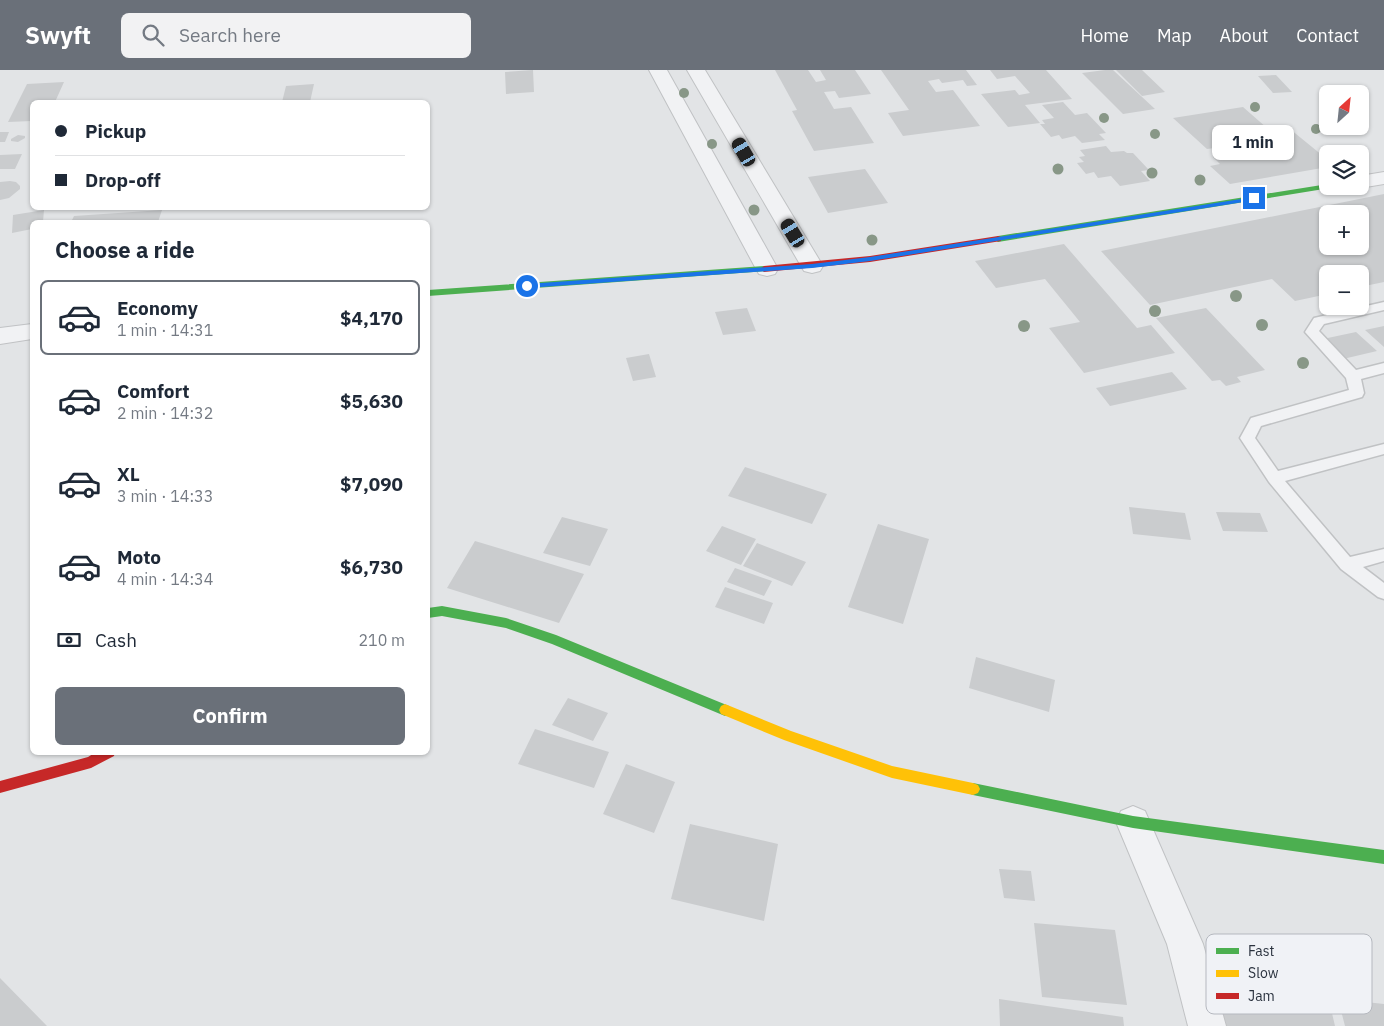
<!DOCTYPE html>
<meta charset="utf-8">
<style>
:root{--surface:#fff;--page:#f2f2f3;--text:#1f2937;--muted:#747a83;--line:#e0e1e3;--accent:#6a7079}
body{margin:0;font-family:"IBM Plex Sans",sans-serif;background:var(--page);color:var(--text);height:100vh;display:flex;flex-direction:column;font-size:19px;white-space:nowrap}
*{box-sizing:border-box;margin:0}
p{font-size:16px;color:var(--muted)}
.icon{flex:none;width:28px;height:28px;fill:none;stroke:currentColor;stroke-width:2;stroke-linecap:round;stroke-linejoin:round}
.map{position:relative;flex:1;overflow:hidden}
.side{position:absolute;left:30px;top:150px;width:400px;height:535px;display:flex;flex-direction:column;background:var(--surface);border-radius:8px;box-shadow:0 1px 4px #0004}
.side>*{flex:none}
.hud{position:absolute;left:30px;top:30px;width:400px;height:110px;border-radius:8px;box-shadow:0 1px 4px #0004;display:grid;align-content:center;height:110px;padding:0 25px;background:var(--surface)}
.needle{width:32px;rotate:27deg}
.tools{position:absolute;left:1319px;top:15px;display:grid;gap:10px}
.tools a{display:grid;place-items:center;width:50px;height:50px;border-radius:8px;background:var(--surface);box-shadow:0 1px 4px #0004;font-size:25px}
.end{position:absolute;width:22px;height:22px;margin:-11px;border:6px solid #1a73e8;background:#fff;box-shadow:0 0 0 2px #fff}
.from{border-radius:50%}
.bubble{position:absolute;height:35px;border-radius:8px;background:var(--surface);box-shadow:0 1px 4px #0004;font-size:16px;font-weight:700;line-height:35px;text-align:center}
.car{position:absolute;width:15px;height:30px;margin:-15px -8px;border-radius:6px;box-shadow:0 0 4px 1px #0007;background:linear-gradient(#222 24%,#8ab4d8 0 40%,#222 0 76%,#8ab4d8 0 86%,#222 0)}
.hud b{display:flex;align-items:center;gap:18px;height:48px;font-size:19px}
.hud b+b{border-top:1px solid var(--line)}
.hud i{width:12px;height:12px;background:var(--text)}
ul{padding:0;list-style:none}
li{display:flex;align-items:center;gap:15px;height:75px;margin:0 10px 8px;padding:0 15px;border:2px solid transparent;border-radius:8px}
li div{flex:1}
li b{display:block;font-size:19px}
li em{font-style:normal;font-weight:700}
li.on{border-color:var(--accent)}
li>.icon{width:45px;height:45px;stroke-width:1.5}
h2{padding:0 25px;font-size:22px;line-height:60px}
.pay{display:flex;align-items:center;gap:12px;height:55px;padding:0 25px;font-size:19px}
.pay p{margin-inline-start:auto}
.action{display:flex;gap:10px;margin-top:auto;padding:10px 25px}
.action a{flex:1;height:58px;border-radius:8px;background:var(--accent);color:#fff;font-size:20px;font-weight:700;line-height:58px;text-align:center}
header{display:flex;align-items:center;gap:30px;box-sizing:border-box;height:70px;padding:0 25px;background:var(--accent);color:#fff}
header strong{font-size:24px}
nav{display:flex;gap:28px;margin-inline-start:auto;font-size:18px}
.search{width:350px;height:45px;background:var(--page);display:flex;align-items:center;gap:12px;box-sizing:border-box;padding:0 18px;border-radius:8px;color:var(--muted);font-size:19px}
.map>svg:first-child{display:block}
.building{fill:#caccce;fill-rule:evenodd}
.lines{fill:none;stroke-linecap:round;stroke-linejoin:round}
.lane-casing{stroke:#c0c2c4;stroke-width:3}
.street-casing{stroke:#c0c2c4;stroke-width:2}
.lane{fill:#f1f2f4;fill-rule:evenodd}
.street{fill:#f1f2f4;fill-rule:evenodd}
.fast{fill:#4caf50;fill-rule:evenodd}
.slow{fill:#ffc107;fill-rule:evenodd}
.jam{fill:#c62828;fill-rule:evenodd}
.tree{fill:#889787}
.route{fill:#1a73e8}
.key{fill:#f0f2f6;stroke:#b5b8bf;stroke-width:1}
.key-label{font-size:14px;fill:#2a323e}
</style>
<header>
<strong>Swyft</strong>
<div class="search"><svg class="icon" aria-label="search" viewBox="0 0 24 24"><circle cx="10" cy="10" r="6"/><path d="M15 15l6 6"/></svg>Search here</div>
<nav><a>Home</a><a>Map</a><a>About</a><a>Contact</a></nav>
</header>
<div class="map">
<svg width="1384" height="956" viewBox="0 0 1384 956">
<rect width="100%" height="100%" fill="#e2e4e6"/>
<path class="building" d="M533 0 534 22 506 24 505 2Z
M775 0H808L816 12 826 10 820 0H855L871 24 839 28 835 21 824 22 834 39 851 37 874 73 814 81 792 41 797 40Z
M881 0H966L977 15 967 16 963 10 942 13 939 9 928 11 936 22 953 20 980 56 903 66 888 43 909 40Z
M990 0H1046L1072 29 1025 35 1040 53 1008 57 981 24 1015 20 1019 25 1030 23 1015 6 997 9Z
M1105 0H1113L1155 39 1123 44 1082 3Z
M1116 0H1142L1165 22 1142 26Z
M1276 5 1292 22 1273 23 1258 6Z
M64 12 55 32H32V51L8 52 27 14Z
M314 14 310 32H282L286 16Z
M1063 32 1075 45 1087 43 1106 63 1099 64 1105 70 1082 73 1075 66 1062 69 1059 65 1051 67 1040 54H1045L1042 50 1054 48 1042 35Z
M1243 37 1267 58 1285 55 1328 90V97L1230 114 1210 96 1220 94 1213 87 1223 85 1215 78 1207 79 1173 48Z
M0 62H9L5 72H0Z
M18 65 25 66V68L18 72 11 71V69Z
M1106 76 1111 82 1124 81 1127 83H1133L1149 100 1141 101 1150 111 1120 116 1111 106 1098 108 1094 102 1086 104 1077 93 1084 92 1079 87 1085 86 1080 80Z
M22 84 15 99H0V85Z
M865 99 888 133 828 143 808 107Z
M10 111 16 112 20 116V119L9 128 0 130V112Z
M1384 124V212L1360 217V204H1328V224L1295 231 1272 209 1150 235 1101 181ZM1328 144H1360V176H1328Z
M44 140 43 152H32V159L12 163 13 145Z
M162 140 158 152H71L74 146Z
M1064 174 1137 258 1151 255 1175 283 1084 303 1049 258 1080 252 1045 209 996 218 975 191Z
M747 238 756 261 723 265 715 242Z
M1206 238 1265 300 1237 307 1241 312 1226 316 1220 310 1212 311 1156 248Z
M1384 256V277L1365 260Z
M1356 262 1377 281 1343 289 1323 269Z
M649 284 656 307 633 311 626 288Z
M1172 302 1187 319 1110 336 1096 318Z
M745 397 827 424 812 454 728 426Z
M1129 437 1185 443 1191 470 1133 464Z
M1216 442 1260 443 1268 462 1223 461Z
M562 447 608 459 590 496 543 483Z
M878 454 929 469 903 554 848 537Z
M722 456 756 469 741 495 706 481Z
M475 471 584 504 559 553 447 518Z
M757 473 806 492 792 516 743 496Z
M735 498 772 511 764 526 727 512Z
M725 517 773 533 764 554 715 537Z
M976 587 1055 610 1049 642 969 618Z
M568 628 608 643 593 671 552 655Z
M535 659 609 682 594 718 518 694Z
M626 694 675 712 654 763 603 744Z
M690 754 778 774 764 851 671 829Z
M999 799 1031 801 1035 831 1004 828Z
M1034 853 1115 860 1127 935 1042 927Z
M0 908 47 956H0Z
M1207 912 1328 926 1335 956H1216Z
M999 929 1123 947 1124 956H1000Z
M1338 929 1384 934V956H1345Z"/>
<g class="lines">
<defs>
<path id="lane" d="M1384 232V240L1324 254 1319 261 1356 300 1384 293V303L1361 309 1364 323 1362 327 1261 356 1255 368 1278 401 1384 374V384L1285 411 1350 487 1384 479V491L1363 497 1384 513V529L1378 527 1341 499 1269 412 1240 368 1251 348 1349 320 1346 308 1305 262 1314 248Z"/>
<path id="street" d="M649 0H667L778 199 775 204 767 206 759 204 756 199Z
M687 0H705L823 196 820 201 812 203 804 201 801 196Z
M1384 102V114L1360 118 1353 116H1360V106Z
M32 254V269L0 274V258Z
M1133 736 1145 741 1203 874 1226 956H1188L1167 874 1116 752 1121 741Z"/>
</defs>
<use href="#lane" class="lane-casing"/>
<use href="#street" class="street-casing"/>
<use href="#lane" class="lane"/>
<use href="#street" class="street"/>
<path class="fast" d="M1328 114V116H1334L1330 118 998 172 994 169 998 166Z
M764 196 767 197V201L428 226V220Z
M442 536 506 548 556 565 729 636 731 640 729 644 725 646 552 574 506 558 442 546 428 548V538Z
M973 713 1133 746 1384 780V794L1133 758 973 725 968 723 966 719 968 715Z"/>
<path class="slow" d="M725 634 791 661 892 696 973 713 978 715 980 719 978 723 973 725 892 708 784 670 721 644 719 640 721 636Z"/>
<path class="jam" d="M998 166 1001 167V171L870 192 764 202 760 199 764 196 870 186Z
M96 682H115L114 686 91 698 0 723V711L88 687Z"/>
</g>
<g class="tree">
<circle cx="684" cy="23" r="5"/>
<circle cx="1255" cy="37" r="5"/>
<circle cx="1104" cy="48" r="5"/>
<circle cx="1316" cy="59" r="5"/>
<circle cx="1155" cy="64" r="5"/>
<circle cx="712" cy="74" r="5"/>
<circle cx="1058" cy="99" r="5.5"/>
<circle cx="1152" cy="103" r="5.5"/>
<circle cx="1200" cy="110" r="5.5"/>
<circle cx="754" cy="140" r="5.5"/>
<circle cx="872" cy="170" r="5.5"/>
<circle cx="1236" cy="226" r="6"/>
<circle cx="1155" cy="241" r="6"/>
<circle cx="1262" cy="255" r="6"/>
<circle cx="1024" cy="256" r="6"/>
<circle cx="1303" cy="293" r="6"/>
</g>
<path class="route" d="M1254 127 1256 130 870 191 812 198 527 218 524 216 527 214 812 194 870 187Z"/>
<rect x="1206" y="864" width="166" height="80" rx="8" class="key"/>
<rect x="1216" y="878" width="23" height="6" fill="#4caf50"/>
<rect x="1216" y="900" width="23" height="7" fill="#ffc107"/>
<rect x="1216" y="923" width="23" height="6" fill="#c62828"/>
<g class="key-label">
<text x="1248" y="886">Fast</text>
<text x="1248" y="908">Slow</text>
<text x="1248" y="931">Jam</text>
</g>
</svg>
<div class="tools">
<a><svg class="needle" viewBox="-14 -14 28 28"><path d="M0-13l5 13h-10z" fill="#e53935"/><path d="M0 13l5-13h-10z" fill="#747a83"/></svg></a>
<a><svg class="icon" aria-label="layers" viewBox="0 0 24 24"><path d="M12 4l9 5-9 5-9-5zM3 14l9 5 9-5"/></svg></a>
<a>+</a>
<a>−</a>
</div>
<i class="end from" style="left:527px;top:216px"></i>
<i class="end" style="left:1254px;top:128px"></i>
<div class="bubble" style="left:1212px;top:55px;width:82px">1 min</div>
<i class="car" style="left:744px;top:82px;rotate:330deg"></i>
<i class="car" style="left:793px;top:163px;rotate:329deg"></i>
<div class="hud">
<b><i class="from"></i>Pickup</b>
<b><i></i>Drop-off</b>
</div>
<section class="side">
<h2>Choose a ride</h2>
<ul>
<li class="on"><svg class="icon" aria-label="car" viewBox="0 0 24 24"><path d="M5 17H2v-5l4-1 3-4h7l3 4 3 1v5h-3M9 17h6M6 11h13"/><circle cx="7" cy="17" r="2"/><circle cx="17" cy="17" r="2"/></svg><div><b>Economy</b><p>1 min · 14:31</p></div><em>$4,170</em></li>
<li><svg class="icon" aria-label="car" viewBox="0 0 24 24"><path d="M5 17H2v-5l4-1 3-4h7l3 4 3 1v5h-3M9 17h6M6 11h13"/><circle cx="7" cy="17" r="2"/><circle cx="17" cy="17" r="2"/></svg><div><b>Comfort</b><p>2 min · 14:32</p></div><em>$5,630</em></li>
<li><svg class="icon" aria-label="car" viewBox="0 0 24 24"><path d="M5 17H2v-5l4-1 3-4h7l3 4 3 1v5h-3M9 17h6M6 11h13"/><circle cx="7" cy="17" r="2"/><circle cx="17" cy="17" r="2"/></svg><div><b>XL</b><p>3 min · 14:33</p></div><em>$7,090</em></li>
<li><svg class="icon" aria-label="car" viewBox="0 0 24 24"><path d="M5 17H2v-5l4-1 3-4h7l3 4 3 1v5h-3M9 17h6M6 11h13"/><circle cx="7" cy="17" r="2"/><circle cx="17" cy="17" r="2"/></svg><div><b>Moto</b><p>4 min · 14:34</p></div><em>$6,730</em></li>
</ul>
<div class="pay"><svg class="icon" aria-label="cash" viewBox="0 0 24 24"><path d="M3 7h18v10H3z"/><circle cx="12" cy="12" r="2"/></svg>Cash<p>210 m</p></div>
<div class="action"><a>Confirm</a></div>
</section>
</div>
